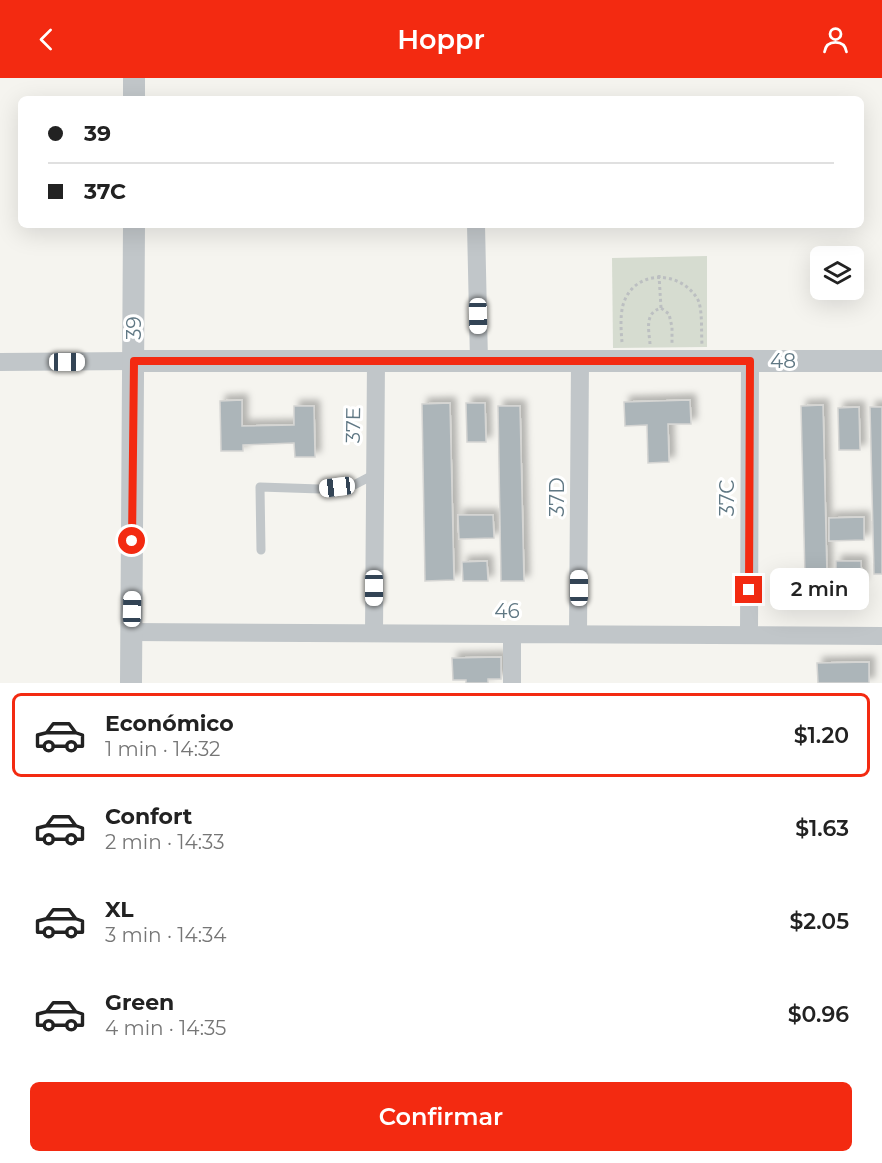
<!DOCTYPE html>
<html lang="es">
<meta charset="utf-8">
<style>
:root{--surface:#fff;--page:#f6f6f6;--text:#222;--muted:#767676;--line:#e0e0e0;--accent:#f32a11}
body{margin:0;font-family:Montserrat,sans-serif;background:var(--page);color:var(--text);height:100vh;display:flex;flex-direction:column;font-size:22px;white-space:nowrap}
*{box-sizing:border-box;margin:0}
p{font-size:20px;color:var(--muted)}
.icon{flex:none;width:33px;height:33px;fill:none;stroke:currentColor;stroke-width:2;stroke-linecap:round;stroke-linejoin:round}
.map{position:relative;height:605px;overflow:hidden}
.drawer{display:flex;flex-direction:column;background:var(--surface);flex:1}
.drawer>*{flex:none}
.banner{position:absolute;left:18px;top:18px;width:846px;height:132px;border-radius:9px;box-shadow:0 6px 24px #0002;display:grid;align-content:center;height:132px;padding:0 30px;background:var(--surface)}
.tools{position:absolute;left:810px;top:168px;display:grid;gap:12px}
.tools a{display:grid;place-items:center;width:54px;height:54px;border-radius:9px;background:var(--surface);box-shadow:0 6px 24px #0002;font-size:30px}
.end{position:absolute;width:27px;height:27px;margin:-14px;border:8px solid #f32a11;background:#fff;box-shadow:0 0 0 3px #fff}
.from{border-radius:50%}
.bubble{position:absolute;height:42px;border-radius:9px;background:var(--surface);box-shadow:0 6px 24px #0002;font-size:20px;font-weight:600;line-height:42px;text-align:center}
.car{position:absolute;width:18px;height:36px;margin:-18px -9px;border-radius:8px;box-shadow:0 0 4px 2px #0007;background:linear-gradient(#fff 24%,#345 0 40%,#fff 0 76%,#345 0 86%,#fff 0)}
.banner b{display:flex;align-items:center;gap:21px;height:57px;font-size:22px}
.banner b+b{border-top:2px solid var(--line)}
.banner i{width:15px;height:15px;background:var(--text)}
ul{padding:10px 0 0;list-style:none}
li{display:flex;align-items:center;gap:18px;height:84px;margin:0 12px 9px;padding:0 18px;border:3px solid transparent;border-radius:9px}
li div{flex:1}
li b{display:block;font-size:22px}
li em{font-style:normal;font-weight:600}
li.active{border-color:var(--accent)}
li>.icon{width:54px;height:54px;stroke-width:1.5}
.primary-button{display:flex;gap:12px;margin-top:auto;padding:12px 30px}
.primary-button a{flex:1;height:69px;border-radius:9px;background:var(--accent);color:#fff;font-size:24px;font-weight:600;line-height:69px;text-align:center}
header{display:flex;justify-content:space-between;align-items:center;height:78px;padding:0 30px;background:var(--accent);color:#fff;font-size:27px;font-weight:600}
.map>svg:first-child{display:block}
.green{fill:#d6dcd0}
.building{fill:#acb5b9;stroke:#d5d5d3;stroke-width:1.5;filter:url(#shadow)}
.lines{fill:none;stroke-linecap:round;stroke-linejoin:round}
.path{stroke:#bcbfc1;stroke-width:3;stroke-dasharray:3 3;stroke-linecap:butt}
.service{stroke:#c1c6c9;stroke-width:9}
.minor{stroke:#c1c6c9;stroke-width:18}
.tertiary{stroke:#c1c6c9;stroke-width:22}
.route{stroke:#f32a11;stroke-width:8}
.labels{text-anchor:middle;stroke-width:6;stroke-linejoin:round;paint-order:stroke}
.street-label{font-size:20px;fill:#607884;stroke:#fff}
</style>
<header><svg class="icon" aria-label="back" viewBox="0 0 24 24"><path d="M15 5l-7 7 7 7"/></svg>Hoppr<svg class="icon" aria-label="person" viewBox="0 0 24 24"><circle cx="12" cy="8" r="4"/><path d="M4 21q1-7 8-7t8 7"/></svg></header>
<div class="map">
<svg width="882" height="605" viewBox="0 0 882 605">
<defs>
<filter id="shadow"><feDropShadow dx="5.5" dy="-5.5" stdDeviation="3" flood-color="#0004"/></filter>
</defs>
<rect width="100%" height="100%" fill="#f5f4ef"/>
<path class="green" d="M707 178V269L613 270 612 180Z"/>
<path class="building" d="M242 322V348L294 347V328H314L315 379H295L294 365 243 367V373H221L220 323Z
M690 322 691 346H668L669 384 648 385 647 347 625 348 624 324Z
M450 325 454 502 425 503 422 326Z
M466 325H485L486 364H467Z
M823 327 827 498 805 499 801 328Z
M498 328H520L524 503H501Z
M859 329 860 372H839L838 330Z
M870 329H882V496H874Z
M458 437H493L494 460 459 461Z
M864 439V462L829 463V440Z
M487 483 488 503H463L462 484Z
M836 483H861L862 505 836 506Z
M501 579V601H488V605H466V602H453L452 580Z
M869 584V605H818L817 585Z"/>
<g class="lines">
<path class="path" d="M659 197 661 230
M622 264C621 253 620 238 623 227 633 192 678 191 697 220 703 229 701 255 702 266
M650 266C649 252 644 235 661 230L669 236 672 249V266"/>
<path class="service" d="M261 472 260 409 320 411 354 407 375 396"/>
<path class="minor" d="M476 147 479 283
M0 284 134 283
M131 554 882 558
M374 555 376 283
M578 556 580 283
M749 557 750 283
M512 605V556"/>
<path class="tertiary" d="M134 21V0
M134 283H882
M131 605 134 147"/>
</g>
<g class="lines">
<path class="route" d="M132 463 134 283H750L749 512"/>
</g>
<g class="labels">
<g class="street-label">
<text transform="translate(134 250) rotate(-90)" y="7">39</text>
<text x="783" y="290">48</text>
<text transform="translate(353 347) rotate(-89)" y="7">37E</text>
<text transform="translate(557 419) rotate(-90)" y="7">37D</text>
<text transform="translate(727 420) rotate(-90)" y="7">37C</text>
<text x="507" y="540">46</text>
</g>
</g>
</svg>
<div class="tools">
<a><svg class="icon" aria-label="layers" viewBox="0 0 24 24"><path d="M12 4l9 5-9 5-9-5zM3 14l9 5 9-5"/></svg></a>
</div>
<i class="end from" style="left:132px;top:463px"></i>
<i class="end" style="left:749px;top:512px"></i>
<div class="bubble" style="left:770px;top:490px;width:99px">2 min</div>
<i class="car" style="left:478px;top:238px;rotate:179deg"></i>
<i class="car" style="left:67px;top:284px;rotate:90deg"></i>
<i class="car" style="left:337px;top:409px;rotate:263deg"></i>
<i class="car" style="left:374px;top:510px;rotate:180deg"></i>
<i class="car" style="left:579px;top:510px;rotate:0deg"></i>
<i class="car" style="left:132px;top:531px;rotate:1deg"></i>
<div class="banner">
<b><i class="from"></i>39</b>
<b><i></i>37C</b>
</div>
</div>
<section class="drawer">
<ul>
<li class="active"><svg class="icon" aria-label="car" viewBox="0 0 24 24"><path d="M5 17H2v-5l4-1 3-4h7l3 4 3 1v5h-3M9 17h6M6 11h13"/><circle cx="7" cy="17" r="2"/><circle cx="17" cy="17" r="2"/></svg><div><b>Económico</b><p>1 min · 14:32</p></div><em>$1.20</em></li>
<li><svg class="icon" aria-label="car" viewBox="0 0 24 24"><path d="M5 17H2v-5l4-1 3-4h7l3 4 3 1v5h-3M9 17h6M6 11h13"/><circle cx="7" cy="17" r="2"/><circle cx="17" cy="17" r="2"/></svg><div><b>Confort</b><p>2 min · 14:33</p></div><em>$1.63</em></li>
<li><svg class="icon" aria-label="car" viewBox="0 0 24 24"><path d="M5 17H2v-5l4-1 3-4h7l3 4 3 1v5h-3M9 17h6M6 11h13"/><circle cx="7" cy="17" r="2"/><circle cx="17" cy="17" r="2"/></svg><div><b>XL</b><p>3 min · 14:34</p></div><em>$2.05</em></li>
<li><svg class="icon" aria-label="car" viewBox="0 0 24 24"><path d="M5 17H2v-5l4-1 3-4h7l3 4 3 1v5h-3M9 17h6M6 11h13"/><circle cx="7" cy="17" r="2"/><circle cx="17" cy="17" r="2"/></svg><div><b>Green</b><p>4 min · 14:35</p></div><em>$0.96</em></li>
</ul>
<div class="primary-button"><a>Confirmar</a></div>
</section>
